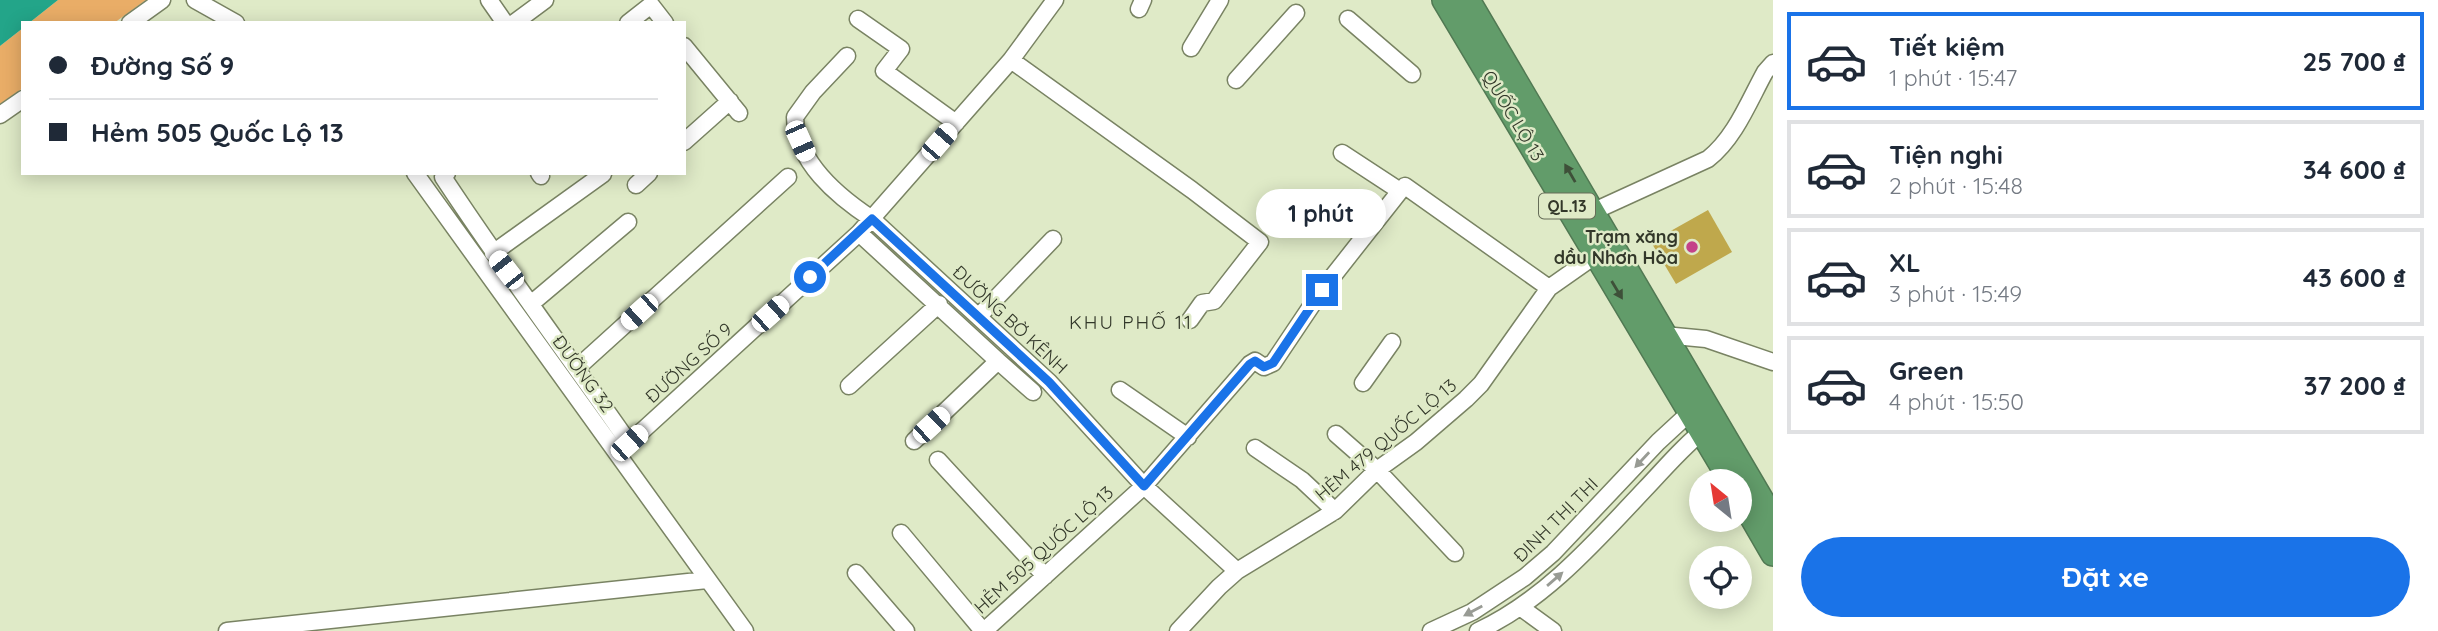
<!DOCTYPE html>
<html lang="vi">
<meta charset="utf-8">
<style>
:root{--surface:#fff;--page:#f2f2f3;--text:#1f2937;--muted:#747a83;--line:#e0e1e3;--accent:#1a73e8}
body{margin:0;font-family:Quicksand,sans-serif;background:var(--page);color:var(--text);height:100vh;display:flex;flex-direction:column;font-size:26px;white-space:nowrap}
*{box-sizing:border-box;margin:0}
p{font-size:23px;color:var(--muted)}
.icon{flex:none;width:38px;height:38px;fill:none;stroke:currentColor;stroke-width:2;stroke-linecap:round;stroke-linejoin:round}
.map{position:relative;flex:1;overflow:hidden}
.side{display:flex;flex-direction:column;background:var(--surface);width:665px}
.side>*{flex:none}
.banner{position:absolute;left:21px;top:21px;width:665px;height:154px;border-radius:0px;box-shadow:0 4px 18px #0003;display:grid;align-content:center;height:154px;padding:0 28px;background:var(--surface)}
.needle{width:46px;rotate:330deg}
.tools{position:absolute;left:1689px;top:469px;display:grid;gap:14px}
.tools a{display:grid;place-items:center;width:63px;height:63px;border-radius:50%;background:var(--surface);box-shadow:0 4px 18px #0003;font-size:35px}
.end{position:absolute;width:32px;height:32px;margin:-16px;border:9px solid #1a73e8;background:#fff;box-shadow:0 0 0 4px #fff}
.from{border-radius:50%}
.bubble{position:absolute;height:49px;border-radius:24px;background:var(--surface);box-shadow:0 4px 18px #0003;font-size:23px;font-weight:800;line-height:49px;text-align:center}
.car{position:absolute;width:21px;height:42px;margin:-21px -10px;border-radius:9px;box-shadow:0 0 5px 2px #0007;background:linear-gradient(#fff 24%,#345 0 40%,#fff 0 76%,#345 0 86%,#fff 0)}
.banner b{display:flex;align-items:center;gap:24px;height:66px;font-size:26px}
.banner b+b{border-top:2px solid var(--line)}
.banner i{width:18px;height:18px;background:var(--text)}
ul{padding:12px 0 0;list-style:none}
li{display:flex;align-items:center;gap:21px;height:98px;margin:0 14px 10px;padding:0 14px;border:4px solid var(--line);border-radius:0px}
li div{flex:1}
li b{display:block;font-size:26px}
li em{font-style:normal;font-weight:800}
li.on{border-color:var(--accent)}
li>.icon{width:63px;height:63px;stroke-width:1.5}
.primary-button{display:flex;gap:14px;margin-top:auto;padding:14px 28px}
.primary-button a{flex:1;height:80px;border-radius:42px;background:var(--accent);color:#fff;font-size:28px;font-weight:800;line-height:80px;text-align:center}
main{display:flex;flex:1;min-height:0}
.map>svg:first-child{display:block}
.green{fill:#e9ad67}
.water{fill:#23a589}
.building{fill:#bfa84c}
.lines{fill:none;stroke-linecap:round;stroke-linejoin:round}
.minor-casing{stroke:#798363;stroke-width:19}
.highway-casing{stroke:#517953;stroke-width:26}
.minor{stroke:#fff;stroke-width:16}
.highway{stroke:#629c6a;stroke-width:23}
.oneway{fill:#3e5039}
.oneway2{fill:#989b94}
.route{stroke:#1a73e8;stroke-width:9}
.poi-dot{fill:#c44289;stroke:#dfeac7;stroke-width:2.5}
.labels{text-anchor:middle;stroke-width:5;stroke-linejoin:round;paint-order:stroke}
.shield{fill:#dfeac7;stroke:#666d58;stroke-width:2}
.shield-label{font-size:16px;font-weight:bold;fill:#323729}
.street-label{font-size:18px;fill:#323729;stroke:#dfeac7}
.poi-label{font-size:18px;font-weight:bold;fill:#323729;stroke:#dfeac7;text-anchor:end}
.neighbourhood-label{font-size:19px;letter-spacing:2px;fill:#323729;stroke:#dfeac7}
</style>
<main>
<div class="map">
<svg width="1773" height="631" viewBox="0 0 1773 631">
<rect width="100%" height="100%" fill="#dfeac7"/>
<path class="green" d="M58 0H146L114 23H29Z
M23 28V88L0 104V46Z"/>
<path class="water" d="M0 0H58L29 23H23V28L0 46Z"/>
<path class="building" d="M1708 210 1732 252 1676 284 1651 242Z"/>
<g class="lines">
<defs>
<path id="minor" d="M195 0 236 23
M489 0 505 23
M1139 9 1143 0
M858 19 901 49 884 71 956 123
M1348 19 1412 74
M130 23 162 0
M514 23 545 0
M628 23 651 5 665 23
M684 46 739 113
M1191 48 1220 0
M847 56 813 92 795 117C796 162 837 196 872 219L1049 382 1144 486 1237 571
M1011 60 1192 190 1260 242 1214 301 1202 303 1190 320
M1236 80 1296 13
M0 115 23 99
M684 142 730 101
M415 173 745 631
M447 173 443 177C502 267 567 354 629 443L859 233 1011 60 1055 0
M539 173 541 176
M636 185 649 173
M1405 186 1549 288
M1592 212 1708 159C1735 138 1749 101 1765 72L1773 63
M859 233 998 361 914 441
M493 253 603 174
M532 303 628 222
M979 316 1053 239
M1664 335 1706 339 1773 362
M998 361 1033 392
M577 368 788 177
M1363 383 1392 342
M849 386 939 304
M1120 390 1188 437
M1336 434 1377 470 1455 553
M1255 448 1302 480 1335 511
M938 460 1045 576
M901 533 983 631
M856 573 906 631
M1520 607 1553 631
M227 631 707 580
M984 631 1144 486 1250 364 1255 361 1264 367 1273 363 1322 290 1400 191 1342 153
M1178 631 1219 587 1237 571 1335 511 1377 470 1416 442 1466 399 1481 384 1549 288 1596 255
M1431 631 1472 612 1525 577 1553 553 1658 442 1697 406
M1478 631C1545 600 1596 541 1646 488 1666 467 1685 444 1708 427"/>
<path id="highway" d="M1444 0 1731 481
M1468 0 1773 519
M1740 497 1773 554"/>
</defs>
<use href="#minor" class="minor-casing"/>
<use href="#highway" class="highway-casing"/>
<use href="#minor" class="minor"/>
<use href="#highway" class="highway"/>
</g>
<defs><path id="oneway-solid" d="M-6-.8H1V-3.2L6.5 0L1 3.2V.8H-6Z" transform="scale(1.75)"/></defs>
<g class="oneway">
<use href="#oneway-solid" transform="translate(1570 173) rotate(-120)"/>
<use href="#oneway-solid" transform="translate(1617 290) rotate(59)"/>
</g>
<g class="oneway2">
<use href="#oneway-solid" transform="translate(1642 460) rotate(133)"/>
<use href="#oneway-solid" transform="translate(1555 579) rotate(-41)"/>
<use href="#oneway-solid" transform="translate(1473 611) rotate(152)"/>
</g>
<g class="lines">
<path class="route" d="M810 277 872 219 1049 382 1144 486 1250 364 1255 361 1264 367 1273 363 1322 290"/>
</g>
<circle class="poi-dot" cx="1692" cy="247" r="7"/>
<g class="labels">
<rect class="shield" x="1539" y="193.5" width="56" height="25" rx="5"/>
<g class="shield-label">
<text x="1567" y="212">QL.13</text>
</g>
<g class="street-label">
<text transform="translate(1513 116) rotate(59)" y="6">QUỐC LỘ 13</text>
<text transform="translate(1010 320) rotate(43)" y="6">ĐƯỜNG BỜ KÊNH</text>
<text transform="translate(689 363) rotate(-42)" y="6">ĐƯỜNG SỐ 9</text>
<text transform="translate(583 374) rotate(54)" y="6">ĐƯỜNG 32</text>
<text transform="translate(1386 440) rotate(-40)" y="6">HẺM 479 QUỐC LỘ 13</text>
<text transform="translate(1556 520) rotate(-45)" y="6">ĐINH THỊ THI</text>
<text transform="translate(1044 550) rotate(-42)" y="6">HẺM 505 QUỐC LỘ 13</text>
</g>
<g class="poi-label">
<text x="1678" y="243">Trạm xăng<tspan x="1678" dy="21">dầu Nhơn Hòa</tspan></text>
</g>
<g class="neighbourhood-label">
<text x="1131" y="329">KHU PHỐ 11</text>
</g>
</g>
</svg>
<div class="tools">
<a><svg class="needle" viewBox="-14 -14 28 28"><path d="M0-13l5 13h-10z" fill="#e53935"/><path d="M0 13l5-13h-10z" fill="#747a83"/></svg></a>
<a><svg class="icon" aria-label="locate" viewBox="0 0 24 24"><circle cx="12" cy="12" r="6"/><path d="M12 2v4M12 18v4M2 12h4M18 12h4"/></svg></a>
</div>
<i class="end from" style="left:810px;top:277px"></i>
<i class="end" style="left:1322px;top:290px"></i>
<div class="bubble" style="left:1256px;top:189px;width:130px">1 phút</div>
<i class="car" style="left:800px;top:141px;rotate:156deg"></i>
<i class="car" style="left:939px;top:142px;rotate:41deg"></i>
<i class="car" style="left:506px;top:270px;rotate:322deg"></i>
<i class="car" style="left:639px;top:312px;rotate:228deg"></i>
<i class="car" style="left:770px;top:314px;rotate:48deg"></i>
<i class="car" style="left:931px;top:425px;rotate:47deg"></i>
<i class="car" style="left:629px;top:443px;rotate:48deg"></i>
<div class="banner">
<b><i class="from"></i>Đường Số 9</b>
<b><i></i>Hẻm 505 Quốc Lộ 13</b>
</div>
</div>
<section class="side">
<ul>
<li class="on"><svg class="icon" aria-label="car" viewBox="0 0 24 24"><path d="M5 17H2v-5l4-1 3-4h7l3 4 3 1v5h-3M9 17h6M6 11h13"/><circle cx="7" cy="17" r="2"/><circle cx="17" cy="17" r="2"/></svg><div><b>Tiết kiệm</b><p>1 phút · 15:47</p></div><em>25 700 ₫</em></li>
<li><svg class="icon" aria-label="car" viewBox="0 0 24 24"><path d="M5 17H2v-5l4-1 3-4h7l3 4 3 1v5h-3M9 17h6M6 11h13"/><circle cx="7" cy="17" r="2"/><circle cx="17" cy="17" r="2"/></svg><div><b>Tiện nghi</b><p>2 phút · 15:48</p></div><em>34 600 ₫</em></li>
<li><svg class="icon" aria-label="car" viewBox="0 0 24 24"><path d="M5 17H2v-5l4-1 3-4h7l3 4 3 1v5h-3M9 17h6M6 11h13"/><circle cx="7" cy="17" r="2"/><circle cx="17" cy="17" r="2"/></svg><div><b>XL</b><p>3 phút · 15:49</p></div><em>43 600 ₫</em></li>
<li><svg class="icon" aria-label="car" viewBox="0 0 24 24"><path d="M5 17H2v-5l4-1 3-4h7l3 4 3 1v5h-3M9 17h6M6 11h13"/><circle cx="7" cy="17" r="2"/><circle cx="17" cy="17" r="2"/></svg><div><b>Green</b><p>4 phút · 15:50</p></div><em>37 200 ₫</em></li>
</ul>
<div class="primary-button"><a>Đặt xe</a></div>
</section>
</main>
